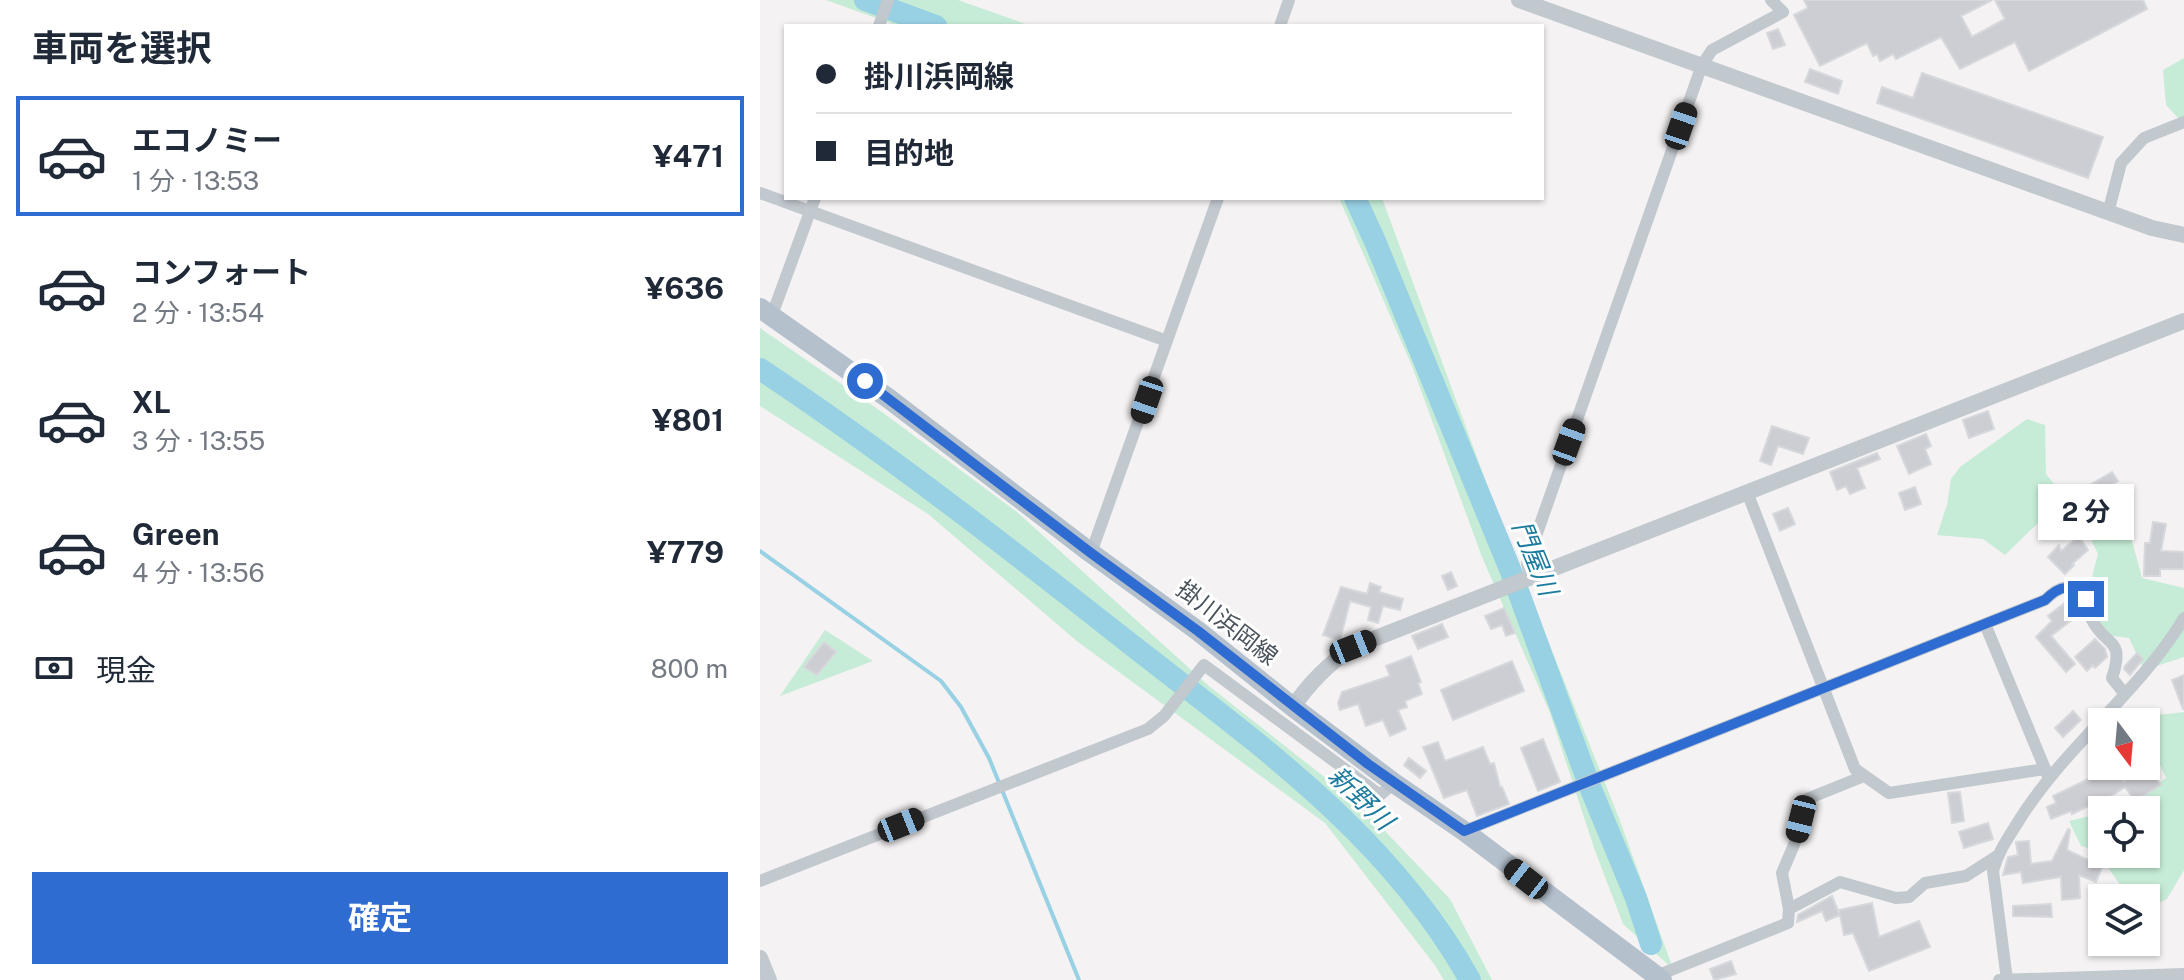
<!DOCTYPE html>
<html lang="ja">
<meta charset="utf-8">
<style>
:root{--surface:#fff;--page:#f2f2f3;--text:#1f2937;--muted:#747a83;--line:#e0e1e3;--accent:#2e6cd2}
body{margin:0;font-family:"Public Sans","Noto Sans JP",sans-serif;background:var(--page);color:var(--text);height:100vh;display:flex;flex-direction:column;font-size:30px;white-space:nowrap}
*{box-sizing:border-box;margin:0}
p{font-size:26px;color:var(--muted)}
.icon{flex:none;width:44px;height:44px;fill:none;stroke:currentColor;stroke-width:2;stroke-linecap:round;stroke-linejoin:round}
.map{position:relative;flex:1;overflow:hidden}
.drawer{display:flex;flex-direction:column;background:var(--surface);width:760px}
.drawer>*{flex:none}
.hud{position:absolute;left:24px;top:24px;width:760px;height:176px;border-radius:0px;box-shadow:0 2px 6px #0004;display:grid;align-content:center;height:176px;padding:0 32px;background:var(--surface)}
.needle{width:52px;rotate:164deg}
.controls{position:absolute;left:1328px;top:708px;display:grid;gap:16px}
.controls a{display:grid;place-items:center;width:72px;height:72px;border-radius:0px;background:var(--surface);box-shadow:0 2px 6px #0004;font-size:40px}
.end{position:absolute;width:36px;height:36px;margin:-18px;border:10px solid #2e6cd2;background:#fff;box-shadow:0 0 0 4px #fff}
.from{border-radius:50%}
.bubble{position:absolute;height:56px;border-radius:0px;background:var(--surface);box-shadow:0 2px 6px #0004;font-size:26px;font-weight:700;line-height:56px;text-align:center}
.car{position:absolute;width:24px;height:48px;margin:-24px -12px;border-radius:10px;box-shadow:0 0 6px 2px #0007;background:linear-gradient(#222 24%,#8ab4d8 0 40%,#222 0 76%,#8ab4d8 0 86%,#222 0)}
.hud b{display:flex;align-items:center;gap:28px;height:76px;font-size:30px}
.hud b+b{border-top:2px solid var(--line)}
.hud i{width:20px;height:20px;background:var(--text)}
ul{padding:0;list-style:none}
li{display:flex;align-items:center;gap:24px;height:120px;margin:0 16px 12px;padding:0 16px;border:4px solid transparent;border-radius:0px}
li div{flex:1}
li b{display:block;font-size:30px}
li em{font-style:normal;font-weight:700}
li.selected{border-color:var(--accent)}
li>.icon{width:72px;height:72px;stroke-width:1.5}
h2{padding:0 32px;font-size:36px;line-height:96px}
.pay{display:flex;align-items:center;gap:20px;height:88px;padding:0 32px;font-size:30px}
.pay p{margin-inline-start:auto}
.action{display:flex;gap:16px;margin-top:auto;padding:16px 32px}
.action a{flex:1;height:92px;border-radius:0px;background:var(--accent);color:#fff;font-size:32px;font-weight:700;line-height:92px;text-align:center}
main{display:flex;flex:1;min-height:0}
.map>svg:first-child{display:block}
.green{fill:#c6ecd7}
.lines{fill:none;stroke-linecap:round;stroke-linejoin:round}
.stream{stroke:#98d0e4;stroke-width:4}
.river{stroke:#98d0e4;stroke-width:22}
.building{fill:#ccced3;stroke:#d6d8dc;stroke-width:2}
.minor{stroke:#c1c8ce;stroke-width:12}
.tertiary{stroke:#c1c8ce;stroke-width:16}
.primary{stroke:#b5c0cd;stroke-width:20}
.route{stroke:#2e6cd2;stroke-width:10}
.labels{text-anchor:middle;stroke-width:6;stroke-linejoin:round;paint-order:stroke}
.street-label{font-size:24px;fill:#4b545d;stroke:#fff}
.water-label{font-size:26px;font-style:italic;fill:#1c7c9f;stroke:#fff}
</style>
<main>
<section class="drawer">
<h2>車両を選択</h2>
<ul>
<li class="selected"><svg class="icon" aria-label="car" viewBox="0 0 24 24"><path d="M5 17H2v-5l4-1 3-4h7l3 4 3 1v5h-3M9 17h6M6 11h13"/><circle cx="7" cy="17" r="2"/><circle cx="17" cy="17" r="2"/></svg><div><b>エコノミー</b><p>1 分 · 13:53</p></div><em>¥471</em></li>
<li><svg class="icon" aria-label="car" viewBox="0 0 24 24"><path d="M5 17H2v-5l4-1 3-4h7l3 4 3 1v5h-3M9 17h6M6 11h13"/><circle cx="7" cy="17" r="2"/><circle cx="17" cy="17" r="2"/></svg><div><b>コンフォート</b><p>2 分 · 13:54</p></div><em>¥636</em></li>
<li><svg class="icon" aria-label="car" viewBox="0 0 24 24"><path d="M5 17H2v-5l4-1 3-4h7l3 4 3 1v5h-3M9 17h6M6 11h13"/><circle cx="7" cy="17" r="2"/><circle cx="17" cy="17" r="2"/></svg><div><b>XL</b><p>3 分 · 13:55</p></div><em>¥801</em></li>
<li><svg class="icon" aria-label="car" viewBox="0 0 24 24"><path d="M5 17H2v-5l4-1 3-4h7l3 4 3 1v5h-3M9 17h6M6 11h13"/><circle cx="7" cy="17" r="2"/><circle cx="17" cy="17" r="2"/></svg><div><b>Green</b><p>4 分 · 13:56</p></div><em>¥779</em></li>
</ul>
<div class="pay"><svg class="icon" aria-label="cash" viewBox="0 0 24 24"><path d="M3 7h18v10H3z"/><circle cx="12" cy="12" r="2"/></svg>現金<p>800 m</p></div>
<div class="action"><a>確定</a></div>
</section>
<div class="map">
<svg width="1424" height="980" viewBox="0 0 1424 980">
<rect width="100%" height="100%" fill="#f4f2f2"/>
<path class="green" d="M66 0H198L271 26H138Z
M1424 58V117L1419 119 1406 105 1403 70Z
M579 198H622L744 531 859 818 913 969 863 924 834 848 790 713 722 557 652 366Z
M0 328 122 412 257 512 450 687 601 806 690 899 732 980H684L674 964 565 823 318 642 168 514 0 406Z
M1267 419 1285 425 1286 474 1308 501 1363 507 1382 578 1424 588V657L1384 670 1369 638 1345 635 1326 599 1338 554 1324 525 1288 513 1245 555 1223 539 1177 535 1187 505 1191 479 1200 467Z
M65 630 113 661 20 696Z
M1361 711 1398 715 1424 712V870L1407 899 1386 909V898H1369L1349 869 1343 854H1386V810H1351L1378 797 1406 778 1393 750 1386 754V722H1351Z
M1342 813V852L1321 846 1309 821Z"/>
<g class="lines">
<path class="stream" d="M0 551 181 681 201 707 229 758 319 980"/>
<path class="river" d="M105 0 176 26
M595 198 614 239 750 569 830 787 876 898 891 944
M0 369C126 453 245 545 364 639 494 741 628 833 710 980"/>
</g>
<path class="building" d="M1044 0H1232L1201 16 1212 37 1245 19 1235 0H1383L1387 9 1269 71 1255 42 1200 69 1181 37 1136 59 1133 54 1120 61 1117 54 1113 56 1107 43 1060 66 1034 15 1048 8Z
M1018 29 1025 45 1013 49 1007 33Z
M1050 69 1082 81 1078 94 1045 82Z
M1162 73 1343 137 1328 178 1117 103 1122 87 1153 98Z
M1228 411 1234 429 1209 438 1203 420Z
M1012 426 1049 438 1043 454 1018 446 1011 465 1000 461Z
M1166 434 1171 446 1165 449 1171 464 1149 474 1137 446Z
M1117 453 1120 459 1097 468 1105 488 1090 494 1086 486 1077 490 1070 472Z
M1352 472 1358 481 1349 487 1352 492 1334 503 1331 498 1315 505 1311 496Z
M1155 487 1161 504 1145 510 1139 493Z
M1028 508 1035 524 1020 531 1013 514Z
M1393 522 1406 524 1401 551 1424 552V569H1400V576H1384L1385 543H1390Z
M1319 536 1328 550 1312 564 1314 565 1305 574 1288 557 1299 545 1301 551Z
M691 572 697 586 688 590 682 576Z
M610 583 621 587 619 592 643 599 640 610 623 606 618 623 608 620 611 607 590 601 580 640 563 635 581 587 607 594Z
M1306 602 1317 616 1291 636 1315 664 1306 672 1276 637 1292 621 1288 616Z
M744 608 755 633 746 636 742 625 731 629 725 616Z
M682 624 688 637 658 649 652 636Z
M1335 639 1345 649 1347 657 1335 668 1333 665 1327 671 1315 657Z
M64 642 76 652 57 675 44 667Z
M1377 653 1383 659 1370 675 1364 669 1365 666Z
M651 656 661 682 658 683 662 694 645 701 647 707 638 710 646 729 630 736 623 720 606 726 598 704 580 710 578 703 582 692 630 676 626 666Z
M752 661 764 691 693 720 681 690Z
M1424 675V709H1423L1412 680Z
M1313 711 1321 720 1303 737 1295 728Z
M783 739 800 782 778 791 761 748Z
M678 742 685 761 723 747 730 764 734 763 740 787H742L749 804 717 816 707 790 684 798 663 747Z
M649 758 666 771 660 778 644 765Z
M1336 766H1353L1363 782 1389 766 1401 785 1375 801 1365 787 1350 797 1351 800 1342 805 1339 801 1312 814 1311 811 1291 819 1287 807 1296 803 1293 796 1341 773Z
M1200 792 1204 821 1192 823 1188 793Z
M1228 823 1233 839 1204 848 1199 832Z
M1308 829 1310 830 1307 850 1328 860 1330 856 1344 862 1336 882 1319 875 1320 898 1302 900 1301 877 1263 883 1261 872 1243 875 1248 857 1258 855 1256 842 1269 841 1271 864 1292 861Z
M1072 896 1079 913V910L1112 903 1119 937 1159 921 1170 947 1109 971 1093 933 1084 935 1080 915 1066 921 1062 911 1037 922 1038 915Z
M1291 904 1292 917 1253 916V906Z
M971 961 976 974 954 980 950 969Z"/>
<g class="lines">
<path class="minor" d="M119 26 128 0
M520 26 529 0
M0 193 407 341
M1348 213 1361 163 1384 138 1424 122
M12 315 55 198
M987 492 1095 769 1129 793 1285 769
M331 553 458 198
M770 576 767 563 770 553 942 65 952 50 1023 12 1011 0
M1225 624 1288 776
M704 831 1285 600C1297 588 1315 578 1327 599 1329 605 1328 613 1331 618 1345 648 1366 636 1352 678L1364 693
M0 881 388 729 404 716 444 665 620 795 634 783
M1029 909 1080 882 1136 898 1149 897 1165 883 1206 876 1237 856
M896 976 1028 923 1029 909 1022 873 1036 840 1047 799 1104 776
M1239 980 1424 974
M1247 980 1233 871C1238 852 1248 838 1258 822 1304 747 1379 693 1424 618"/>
<path class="tertiary" d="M759 0 1392 228 1424 235
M533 707C550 682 568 664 593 647L1424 321
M0 958 9 980"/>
<path class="primary" d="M0 308 128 398 331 553 438 631 533 707 634 783 704 831 902 980"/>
</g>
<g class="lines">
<path class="route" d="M105 381 331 553 438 631 608 764 704 831 1285 600C1300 585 1311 583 1326 599"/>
</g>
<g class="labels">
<g class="street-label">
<text transform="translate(467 623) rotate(38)" y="8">掛川浜岡線</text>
</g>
<g class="water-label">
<text transform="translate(775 558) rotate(68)" y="9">門屋川</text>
<text transform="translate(601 798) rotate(44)" y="9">新野川</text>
</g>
</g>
</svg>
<div class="controls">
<a><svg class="needle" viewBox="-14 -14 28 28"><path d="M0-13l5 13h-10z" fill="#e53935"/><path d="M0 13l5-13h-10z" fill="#747a83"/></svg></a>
<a><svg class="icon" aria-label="locate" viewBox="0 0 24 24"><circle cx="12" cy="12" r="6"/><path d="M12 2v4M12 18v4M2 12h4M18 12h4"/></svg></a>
<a><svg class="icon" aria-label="layers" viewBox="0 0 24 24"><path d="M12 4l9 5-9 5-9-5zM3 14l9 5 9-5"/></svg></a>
</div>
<i class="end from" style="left:105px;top:381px"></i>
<i class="end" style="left:1326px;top:599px"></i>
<div class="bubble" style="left:1278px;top:484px;width:96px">2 分</div>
<i class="car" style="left:921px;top:126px;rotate:19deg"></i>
<i class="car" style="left:387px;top:400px;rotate:199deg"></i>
<i class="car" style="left:809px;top:442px;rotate:20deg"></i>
<i class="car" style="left:593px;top:647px;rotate:68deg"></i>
<i class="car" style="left:1041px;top:819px;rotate:194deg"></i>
<i class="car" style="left:141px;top:825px;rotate:68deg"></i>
<i class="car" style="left:766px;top:879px;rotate:308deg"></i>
<div class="hud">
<b><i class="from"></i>掛川浜岡線</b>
<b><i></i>目的地</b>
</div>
</div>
</main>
